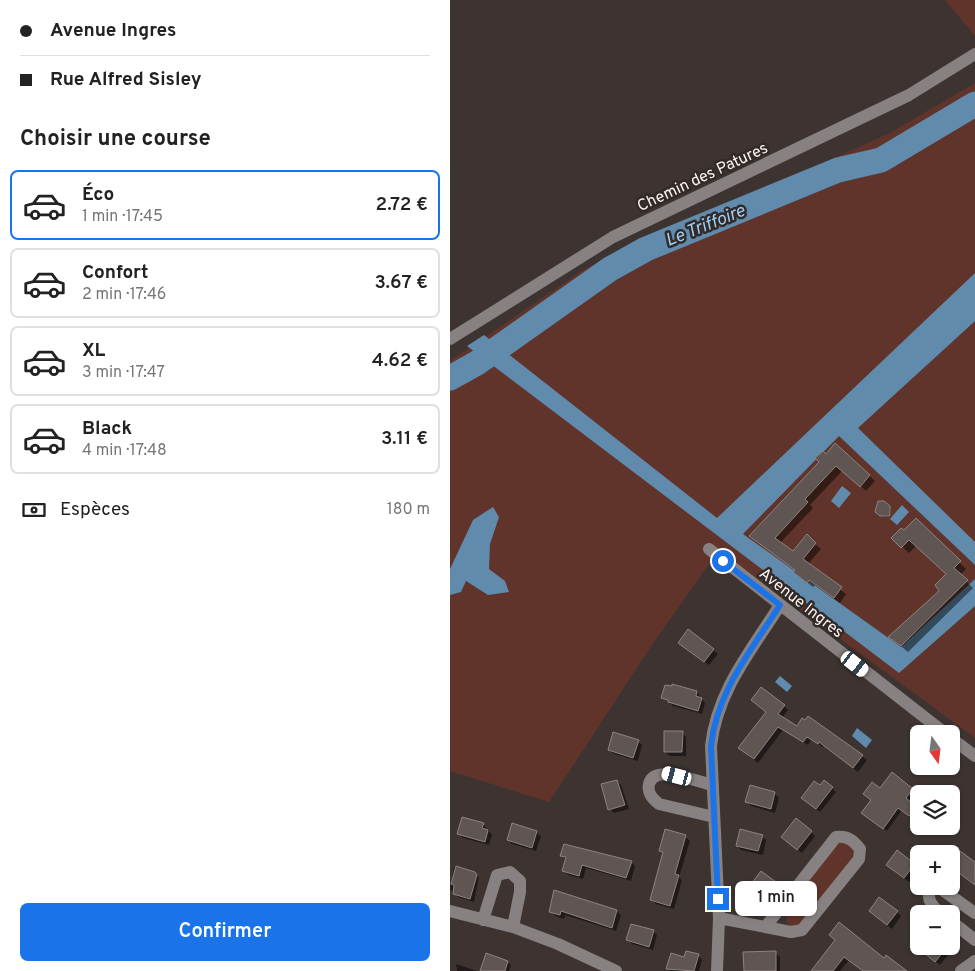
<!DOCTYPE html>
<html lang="fr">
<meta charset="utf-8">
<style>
:root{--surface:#fff;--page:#f2f2f2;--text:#222;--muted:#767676;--line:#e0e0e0;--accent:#1a73e8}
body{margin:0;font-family:Overpass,sans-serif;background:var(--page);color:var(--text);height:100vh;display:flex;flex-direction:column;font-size:19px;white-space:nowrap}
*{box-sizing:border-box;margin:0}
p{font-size:16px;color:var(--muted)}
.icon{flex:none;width:28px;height:28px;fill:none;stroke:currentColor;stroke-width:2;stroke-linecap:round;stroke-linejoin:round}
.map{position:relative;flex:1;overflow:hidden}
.details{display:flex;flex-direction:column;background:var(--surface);width:450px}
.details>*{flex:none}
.hud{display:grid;align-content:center;height:110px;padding:0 20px;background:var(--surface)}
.needle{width:32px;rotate:166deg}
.buttons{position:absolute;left:460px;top:725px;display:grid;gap:10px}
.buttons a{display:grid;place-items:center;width:50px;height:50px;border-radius:8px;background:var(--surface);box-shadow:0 1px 4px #0004;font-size:25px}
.end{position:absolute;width:22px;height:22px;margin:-11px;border:6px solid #1a73e8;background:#fff;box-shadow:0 0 0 2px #fff}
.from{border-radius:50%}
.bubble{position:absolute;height:35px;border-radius:8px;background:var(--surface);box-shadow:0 1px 4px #0004;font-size:16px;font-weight:600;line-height:35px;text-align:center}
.car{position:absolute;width:15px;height:30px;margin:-15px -8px;border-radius:6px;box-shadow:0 0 4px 1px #0007;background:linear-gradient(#fff 24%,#345 0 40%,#fff 0 76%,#345 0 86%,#fff 0)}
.hud b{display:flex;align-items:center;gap:18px;height:48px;font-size:19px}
.hud b+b{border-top:1px solid var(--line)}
.hud i{width:12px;height:12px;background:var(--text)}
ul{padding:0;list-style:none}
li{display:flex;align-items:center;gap:15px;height:70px;margin:0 10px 8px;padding:0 10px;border:2px solid var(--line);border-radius:8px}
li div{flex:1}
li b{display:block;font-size:19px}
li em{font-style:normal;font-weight:600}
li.on{border-color:var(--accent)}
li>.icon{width:45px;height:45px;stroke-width:1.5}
h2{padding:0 20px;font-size:22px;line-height:60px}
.pay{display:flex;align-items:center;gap:12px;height:55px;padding:0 20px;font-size:19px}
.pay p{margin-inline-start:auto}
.action{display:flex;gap:10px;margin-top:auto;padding:10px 20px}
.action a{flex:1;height:58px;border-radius:8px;background:var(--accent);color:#fff;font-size:20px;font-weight:600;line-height:58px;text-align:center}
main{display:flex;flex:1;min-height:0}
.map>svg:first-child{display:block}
.green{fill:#60342a}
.water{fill:#608bad}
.shadow{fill:#0007}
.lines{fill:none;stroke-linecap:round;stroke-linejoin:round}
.river{stroke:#608bad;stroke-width:25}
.building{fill:#5f5552;stroke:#8e8380}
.minor{stroke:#878281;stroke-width:12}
.route{stroke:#1a73e8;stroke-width:6}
.labels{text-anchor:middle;stroke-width:5;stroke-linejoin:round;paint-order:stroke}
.street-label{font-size:16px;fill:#f9f3f2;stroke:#332a28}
.water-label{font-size:18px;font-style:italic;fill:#9cd0f9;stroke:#332a28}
</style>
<main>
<section class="details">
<div class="hud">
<b><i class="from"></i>Avenue Ingres</b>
<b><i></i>Rue Alfred Sisley</b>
</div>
<h2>Choisir une course</h2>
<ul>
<li class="on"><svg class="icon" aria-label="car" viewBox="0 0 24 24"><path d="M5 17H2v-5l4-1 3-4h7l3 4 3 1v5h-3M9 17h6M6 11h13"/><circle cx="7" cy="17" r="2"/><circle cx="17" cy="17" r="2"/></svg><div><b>Éco</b><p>1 min · 17:45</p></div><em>2.72 €</em></li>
<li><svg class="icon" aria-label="car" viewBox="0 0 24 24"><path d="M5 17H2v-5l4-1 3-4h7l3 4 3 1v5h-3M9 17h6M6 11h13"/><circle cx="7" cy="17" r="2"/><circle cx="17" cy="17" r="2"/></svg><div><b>Confort</b><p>2 min · 17:46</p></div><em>3.67 €</em></li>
<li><svg class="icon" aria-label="car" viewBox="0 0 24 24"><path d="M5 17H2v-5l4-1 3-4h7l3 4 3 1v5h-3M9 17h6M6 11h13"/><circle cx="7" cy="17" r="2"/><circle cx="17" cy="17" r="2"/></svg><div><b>XL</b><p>3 min · 17:47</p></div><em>4.62 €</em></li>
<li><svg class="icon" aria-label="car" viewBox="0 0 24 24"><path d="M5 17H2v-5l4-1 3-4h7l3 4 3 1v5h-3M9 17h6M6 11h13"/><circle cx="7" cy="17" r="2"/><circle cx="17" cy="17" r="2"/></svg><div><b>Black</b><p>4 min · 17:48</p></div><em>3.11 €</em></li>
</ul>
<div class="pay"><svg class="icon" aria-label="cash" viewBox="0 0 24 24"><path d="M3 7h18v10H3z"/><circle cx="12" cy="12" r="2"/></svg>Espèces<p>180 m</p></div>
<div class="action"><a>Confirmer</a></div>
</section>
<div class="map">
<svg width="525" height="971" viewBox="0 0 525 971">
<rect width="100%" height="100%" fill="#3d3432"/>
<path class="green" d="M495 0H525V36Z
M525 83V738L269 550 202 645 99 802 0 771V361L136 268 438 134Z
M389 842H396L403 849 402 861 350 926H341L337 923 335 911Z"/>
<path class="water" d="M525 273V321L408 428 525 542V565L389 436 293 534 451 647 525 579V606L449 673 17 346 34 335 267 518Z
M392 486 401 493 389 508 381 501Z
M452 505 459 512 447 525 440 519Z
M43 507 49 517 40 544 39 569 55 581 59 592 38 595 16 581 11 592 0 595V569L23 520Z
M330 676 342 686 337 692 325 682Z
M407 728 422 740 416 748 402 736Z"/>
<path class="shadow" d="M385 445 425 481 416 491 393 470 360 505 363 508 330 543 343 553 365 544 371 549 358 564 396 594 390 603 365 585 363 587 350 577 345 572 346 570 301 536Z
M433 503 441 510V517H433L427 511Z
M466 520 516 569 510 575 523 588 458 652 440 637 491 591 497 574 466 546 459 553 443 538 454 532Z
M238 631 268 654 259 665 234 647Z
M247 692 255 703 252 714 223 706 213 697Z
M334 706 338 710 332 718 347 728 359 718 417 760 408 772 374 745 373 747 361 740 358 745 333 730 308 763 294 752Z
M232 733 236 737V756H220L215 752Z
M188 741 192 745 188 761 164 754 159 750Z
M442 774 466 794 459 802 469 811 463 818 452 810 437 831 416 816 422 800Z
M166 781 171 785 179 809 164 813 160 809Z
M370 787 382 788 386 792 370 812 357 801Z
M324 793 329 798 325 813 301 806 297 802Z
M501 814 509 821 500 833 490 826H501Z
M33 824 42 835 39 845 13 838 9 834Z
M86 832 91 836 86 851 62 844 58 840Z
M361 832 365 836 352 853 337 841Z
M235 836 240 841 229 877 232 880 224 909 206 904 201 900 214 854 211 850Z
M312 836 316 840 313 855 291 850 287 846Z
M448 852 469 869 459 882 442 869Z
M112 855 181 862 185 866 181 881 136 868 133 879 118 875 114 871 117 860Z
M4 867 25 873 29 877 24 902 8 897 0 889Z
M311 873 330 888 312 911 293 896Z
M105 892 167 911 171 915 166 931 115 915 114 919 105 916 101 912Z
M447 912 451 916 442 929 425 915Z
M203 931 207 935 203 950 182 944 178 939Z
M386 940 434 960 454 971H413L399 960 390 971H365Z
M471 946H499L502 950 490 965 474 952Z
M325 953 330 957V971H295Z
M248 955 252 960 249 971H220L218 969 235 958Z
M57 962 61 965 59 971H31Z
M6 964 27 971H7Z"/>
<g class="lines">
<path class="river" d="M0 378 27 363 160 269 196 249 388 170 431 160 525 104"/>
</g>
<path class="building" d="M385 443 420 475 410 487 386 466 355 499 358 502 325 538 343 551 357 534 366 543 353 559 392 587 384 598 359 580 357 583 343 572 345 570 299 536 369 462 365 458 373 451 376 454Z
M428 501H434L440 506V516H430L425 512Z
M466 518 511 561 504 568 518 580 451 646 438 637 489 591 485 585 496 574 459 540 451 548 441 538 451 528 454 530Z
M238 629 264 649 254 662 228 643Z
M222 684 247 691 246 696 252 698 248 711 218 702V700L211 698 215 685 222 686Z
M311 687 335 705 328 714 347 726 352 718 355 720 358 716 413 755 403 768 369 742 368 744 357 737 353 742 328 727 304 759 288 748 316 712 301 700Z
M214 731H233L232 752H214Z
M163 732 189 740 183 758 158 750Z
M442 772 463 789 456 798 466 806 459 816 448 808 433 829 411 813 421 800 413 794 422 782 430 788Z
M167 780 175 805 158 810 151 784Z
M374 780 383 787 366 809 351 798 364 781 370 785Z
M300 785 325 792 321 809 295 802Z
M12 817 34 823 32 828 38 830 35 842 7 834Z
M346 818 362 831 347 850 331 837Z
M62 823 87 831 82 848 57 840Z
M215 829 236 835 225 874 229 875 220 906 200 900 213 852 209 851Z
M290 829 313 835 308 851 286 846Z
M114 844 182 861 176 878 132 865 129 876 112 871 116 857 110 856Z
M447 850 465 864 454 878 436 865Z
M510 851 525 862V885L501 867V862Z
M6 866 25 872 27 875 20 899 3 894 4 885 1 884Z
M311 871 326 882 307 908 292 896Z
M104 890 167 910 162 928 111 911 110 915 99 912Z
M429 897 448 911 437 925 419 911Z
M389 922 434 958 436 955 457 971H413L394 957 383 971H361L385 940 379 935Z
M181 924 204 930 199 947 176 940Z
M466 946H498L485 962Z
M236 951 249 954 244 971 216 969 221 953 234 957Z
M326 951V971H294L293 952Z
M36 953 58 961 55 971H30Z"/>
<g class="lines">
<path class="minor" d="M0 339 163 237 459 95 525 54
M259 549 496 734
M501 738 525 756
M262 785C248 782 204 763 199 784 197 793 202 798 209 804L264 817
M487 886 525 913
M487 886 480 889C476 900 483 907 491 914
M0 911 63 927 108 944 166 971
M269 918 341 932 352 930 409 859 410 849C403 840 398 836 386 837L316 926
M33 920 47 875 60 872 70 881V892L63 927
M501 921 525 940
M267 971 269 918 261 746C267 691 301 651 330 605
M511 971 525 961"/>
</g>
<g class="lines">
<path class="route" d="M268 899 261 746C267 691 301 651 330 605L273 561"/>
</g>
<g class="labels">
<g class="street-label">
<text transform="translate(252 176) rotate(-25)" y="6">Chemin des Patures</text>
<text transform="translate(352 602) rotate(38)" y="6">Avenue Ingres</text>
</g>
<g class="water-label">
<text transform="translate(255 225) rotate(-22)" y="6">Le Triffoire</text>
</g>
</g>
</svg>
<div class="buttons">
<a><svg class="needle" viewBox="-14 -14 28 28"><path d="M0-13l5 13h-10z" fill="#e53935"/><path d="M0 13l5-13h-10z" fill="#767676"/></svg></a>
<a><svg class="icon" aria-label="layers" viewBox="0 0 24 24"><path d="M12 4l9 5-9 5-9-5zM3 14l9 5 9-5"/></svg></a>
<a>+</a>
<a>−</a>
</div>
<i class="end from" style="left:273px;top:561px"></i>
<i class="end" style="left:268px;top:899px"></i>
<div class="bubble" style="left:285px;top:881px;width:82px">1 min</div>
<i class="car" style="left:405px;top:664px;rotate:128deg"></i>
<i class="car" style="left:227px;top:776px;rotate:285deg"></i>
</div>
</main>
